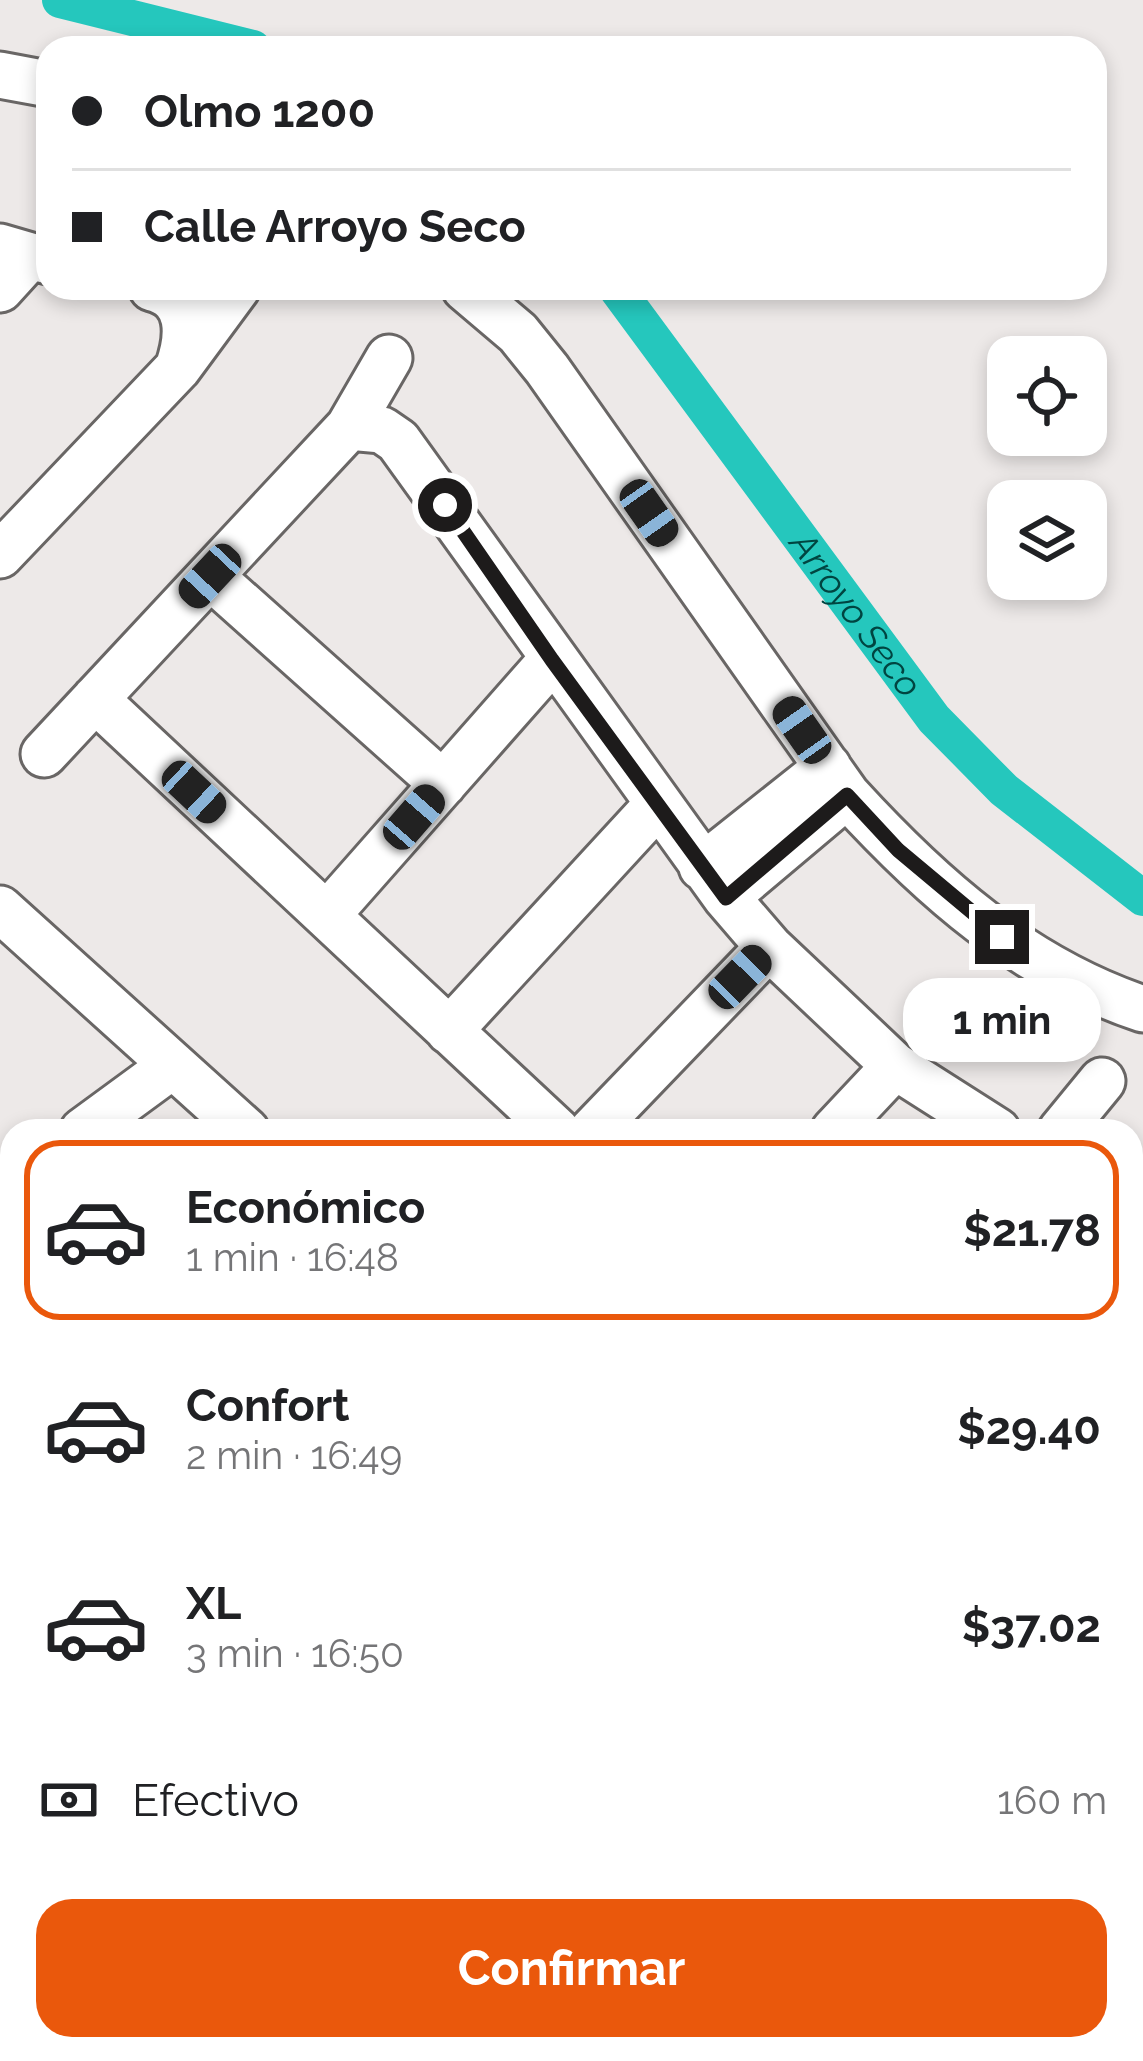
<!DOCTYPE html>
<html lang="es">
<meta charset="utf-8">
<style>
:root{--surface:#fff;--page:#f6f6f6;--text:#202124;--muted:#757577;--line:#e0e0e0;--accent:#ea580c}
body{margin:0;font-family:Raleway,sans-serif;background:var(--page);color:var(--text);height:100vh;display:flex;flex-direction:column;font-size:45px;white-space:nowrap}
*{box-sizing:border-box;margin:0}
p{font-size:39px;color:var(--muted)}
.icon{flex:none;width:66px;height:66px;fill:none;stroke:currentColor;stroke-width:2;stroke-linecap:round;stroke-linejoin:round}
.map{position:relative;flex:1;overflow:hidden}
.panel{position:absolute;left:0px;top:1119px;width:1143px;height:942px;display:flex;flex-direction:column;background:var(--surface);border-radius:36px 36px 0 0;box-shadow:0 6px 18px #0003}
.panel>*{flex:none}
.guide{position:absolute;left:36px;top:36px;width:1071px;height:264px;border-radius:36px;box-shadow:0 6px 18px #0003;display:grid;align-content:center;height:264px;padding:0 36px;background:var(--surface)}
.buttons{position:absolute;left:987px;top:336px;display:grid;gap:24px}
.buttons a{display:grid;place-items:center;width:120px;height:120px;border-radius:24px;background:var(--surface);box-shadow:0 6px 18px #0003;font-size:60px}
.end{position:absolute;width:54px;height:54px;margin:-27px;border:15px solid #1d1b1b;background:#fff;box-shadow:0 0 0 6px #fff}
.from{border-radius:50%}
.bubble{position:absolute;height:84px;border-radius:36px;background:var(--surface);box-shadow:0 6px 18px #0003;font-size:39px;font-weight:700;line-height:84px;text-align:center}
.car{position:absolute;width:36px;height:72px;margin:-36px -18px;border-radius:15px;box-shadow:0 0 9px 3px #0007;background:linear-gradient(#222 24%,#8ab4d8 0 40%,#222 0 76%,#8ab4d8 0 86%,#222 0)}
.guide b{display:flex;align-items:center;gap:42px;height:114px;font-size:45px}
.guide b+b{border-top:3px solid var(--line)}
.guide i{width:30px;height:30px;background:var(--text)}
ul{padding:21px 0 0;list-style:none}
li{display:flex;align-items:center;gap:36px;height:180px;margin:0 24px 18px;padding:0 12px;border:6px solid transparent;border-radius:36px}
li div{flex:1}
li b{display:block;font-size:45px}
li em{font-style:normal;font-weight:700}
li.current{border-color:var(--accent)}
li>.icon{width:108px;height:108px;stroke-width:1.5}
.pay{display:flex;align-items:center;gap:30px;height:132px;padding:0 36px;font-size:45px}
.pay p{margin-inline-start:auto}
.button{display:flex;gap:24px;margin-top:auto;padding:24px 36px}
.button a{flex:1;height:138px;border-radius:36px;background:var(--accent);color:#fff;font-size:48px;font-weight:700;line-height:138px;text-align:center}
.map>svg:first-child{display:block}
.grass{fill:url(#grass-tufts)}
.park{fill:#f4ba9e}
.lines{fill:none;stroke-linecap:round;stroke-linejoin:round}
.canal{stroke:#25c7bd;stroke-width:36}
.minor-casing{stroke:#696665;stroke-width:51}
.minor{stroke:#fff;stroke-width:45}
.route{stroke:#1d1b1b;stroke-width:15}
.labels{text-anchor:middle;stroke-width:12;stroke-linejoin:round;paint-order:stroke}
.water-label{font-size:36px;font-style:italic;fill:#004541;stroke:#ede9e8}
</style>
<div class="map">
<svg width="1143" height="2061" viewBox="0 0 1143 2061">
<defs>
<pattern id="grass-tufts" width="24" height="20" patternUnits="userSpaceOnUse" patternTransform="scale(3)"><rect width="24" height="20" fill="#f4ba9e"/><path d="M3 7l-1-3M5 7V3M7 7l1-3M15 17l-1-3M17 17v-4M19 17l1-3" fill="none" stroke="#d19f88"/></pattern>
</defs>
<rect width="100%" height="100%" fill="#ede9e8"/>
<path class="grass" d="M1143 1933V1990L1131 2003V1946Z
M1036 2049H1087L1076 2061H1025Z"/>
<path class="park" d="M12 1521V1842L0 1853V1530Z"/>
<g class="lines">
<g class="canal">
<path d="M60 0 253 48"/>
<path id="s1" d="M616 288 934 719 1004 790 1143 898"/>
</g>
<defs>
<path id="minor" d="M0 75 48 84
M0 247 48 261
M152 288C192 298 189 336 178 368
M465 288 518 333 547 369 847 795C931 887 1023 969 1143 1009
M0 289 30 256
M349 427 382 430 398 441 726 897 769 947 895 1066 997 1131
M0 555 178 368 237 288
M210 576 443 784
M95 699 557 1131
M44 754 349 427 389 358
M702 867 828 767
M726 897 847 795
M0 909 246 1131
M327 915 552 660
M449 1031 658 804
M83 1131 173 1065
M592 1131 769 947
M834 1131 895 1066
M1061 1131 1102 1081
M0 1192 12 1183
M0 1225 12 1237
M1131 1389 1143 1390
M0 1512 12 1500
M1131 1513 1143 1514
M1131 1745 1143 1757
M1131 1848 1143 1836
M0 1889 12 1877
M530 2049 542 2061
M829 2049 842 2061
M191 2061 202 2049
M919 2061 931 2049"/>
</defs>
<use href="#minor" class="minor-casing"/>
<use href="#minor" class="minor"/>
</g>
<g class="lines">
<path class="route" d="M445 505 552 660 726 898 847 795 898 850 1002 937"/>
</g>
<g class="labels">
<g class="water-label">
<text dy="13" stroke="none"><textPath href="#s1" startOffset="405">Arroyo Seco</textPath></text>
</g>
</g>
</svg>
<div class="buttons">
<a><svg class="icon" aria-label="locate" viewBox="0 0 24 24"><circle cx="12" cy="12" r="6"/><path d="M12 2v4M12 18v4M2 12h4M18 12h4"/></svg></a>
<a><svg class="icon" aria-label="layers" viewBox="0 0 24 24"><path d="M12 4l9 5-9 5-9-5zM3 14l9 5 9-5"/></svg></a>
</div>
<i class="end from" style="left:445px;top:505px"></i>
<i class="end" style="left:1002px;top:937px"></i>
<div class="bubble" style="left:903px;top:978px;width:198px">1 min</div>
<i class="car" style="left:649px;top:513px;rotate:145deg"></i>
<i class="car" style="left:210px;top:576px;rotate:223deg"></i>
<i class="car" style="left:802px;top:730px;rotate:325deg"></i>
<i class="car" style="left:194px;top:792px;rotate:133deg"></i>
<i class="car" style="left:414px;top:817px;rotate:41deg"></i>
<i class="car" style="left:740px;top:977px;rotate:44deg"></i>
<div class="guide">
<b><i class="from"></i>Olmo 1200</b>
<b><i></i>Calle Arroyo Seco</b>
</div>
<section class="panel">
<ul>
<li class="current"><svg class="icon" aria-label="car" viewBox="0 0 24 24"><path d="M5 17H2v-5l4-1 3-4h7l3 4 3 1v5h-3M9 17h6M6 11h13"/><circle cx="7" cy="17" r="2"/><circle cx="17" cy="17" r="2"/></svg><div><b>Económico</b><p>1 min · 16:48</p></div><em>$21.78</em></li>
<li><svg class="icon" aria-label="car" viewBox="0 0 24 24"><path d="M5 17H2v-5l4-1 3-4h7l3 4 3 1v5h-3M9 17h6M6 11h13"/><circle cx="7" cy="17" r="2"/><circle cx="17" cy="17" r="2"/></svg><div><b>Confort</b><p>2 min · 16:49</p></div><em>$29.40</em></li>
<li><svg class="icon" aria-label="car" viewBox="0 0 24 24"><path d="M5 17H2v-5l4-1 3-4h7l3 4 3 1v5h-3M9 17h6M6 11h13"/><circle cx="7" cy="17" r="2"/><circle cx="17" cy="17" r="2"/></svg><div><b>XL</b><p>3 min · 16:50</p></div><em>$37.02</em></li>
</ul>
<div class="pay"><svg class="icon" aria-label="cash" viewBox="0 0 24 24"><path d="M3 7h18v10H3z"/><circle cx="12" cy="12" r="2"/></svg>Efectivo<p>160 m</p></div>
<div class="button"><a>Confirmar</a></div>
</section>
</div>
